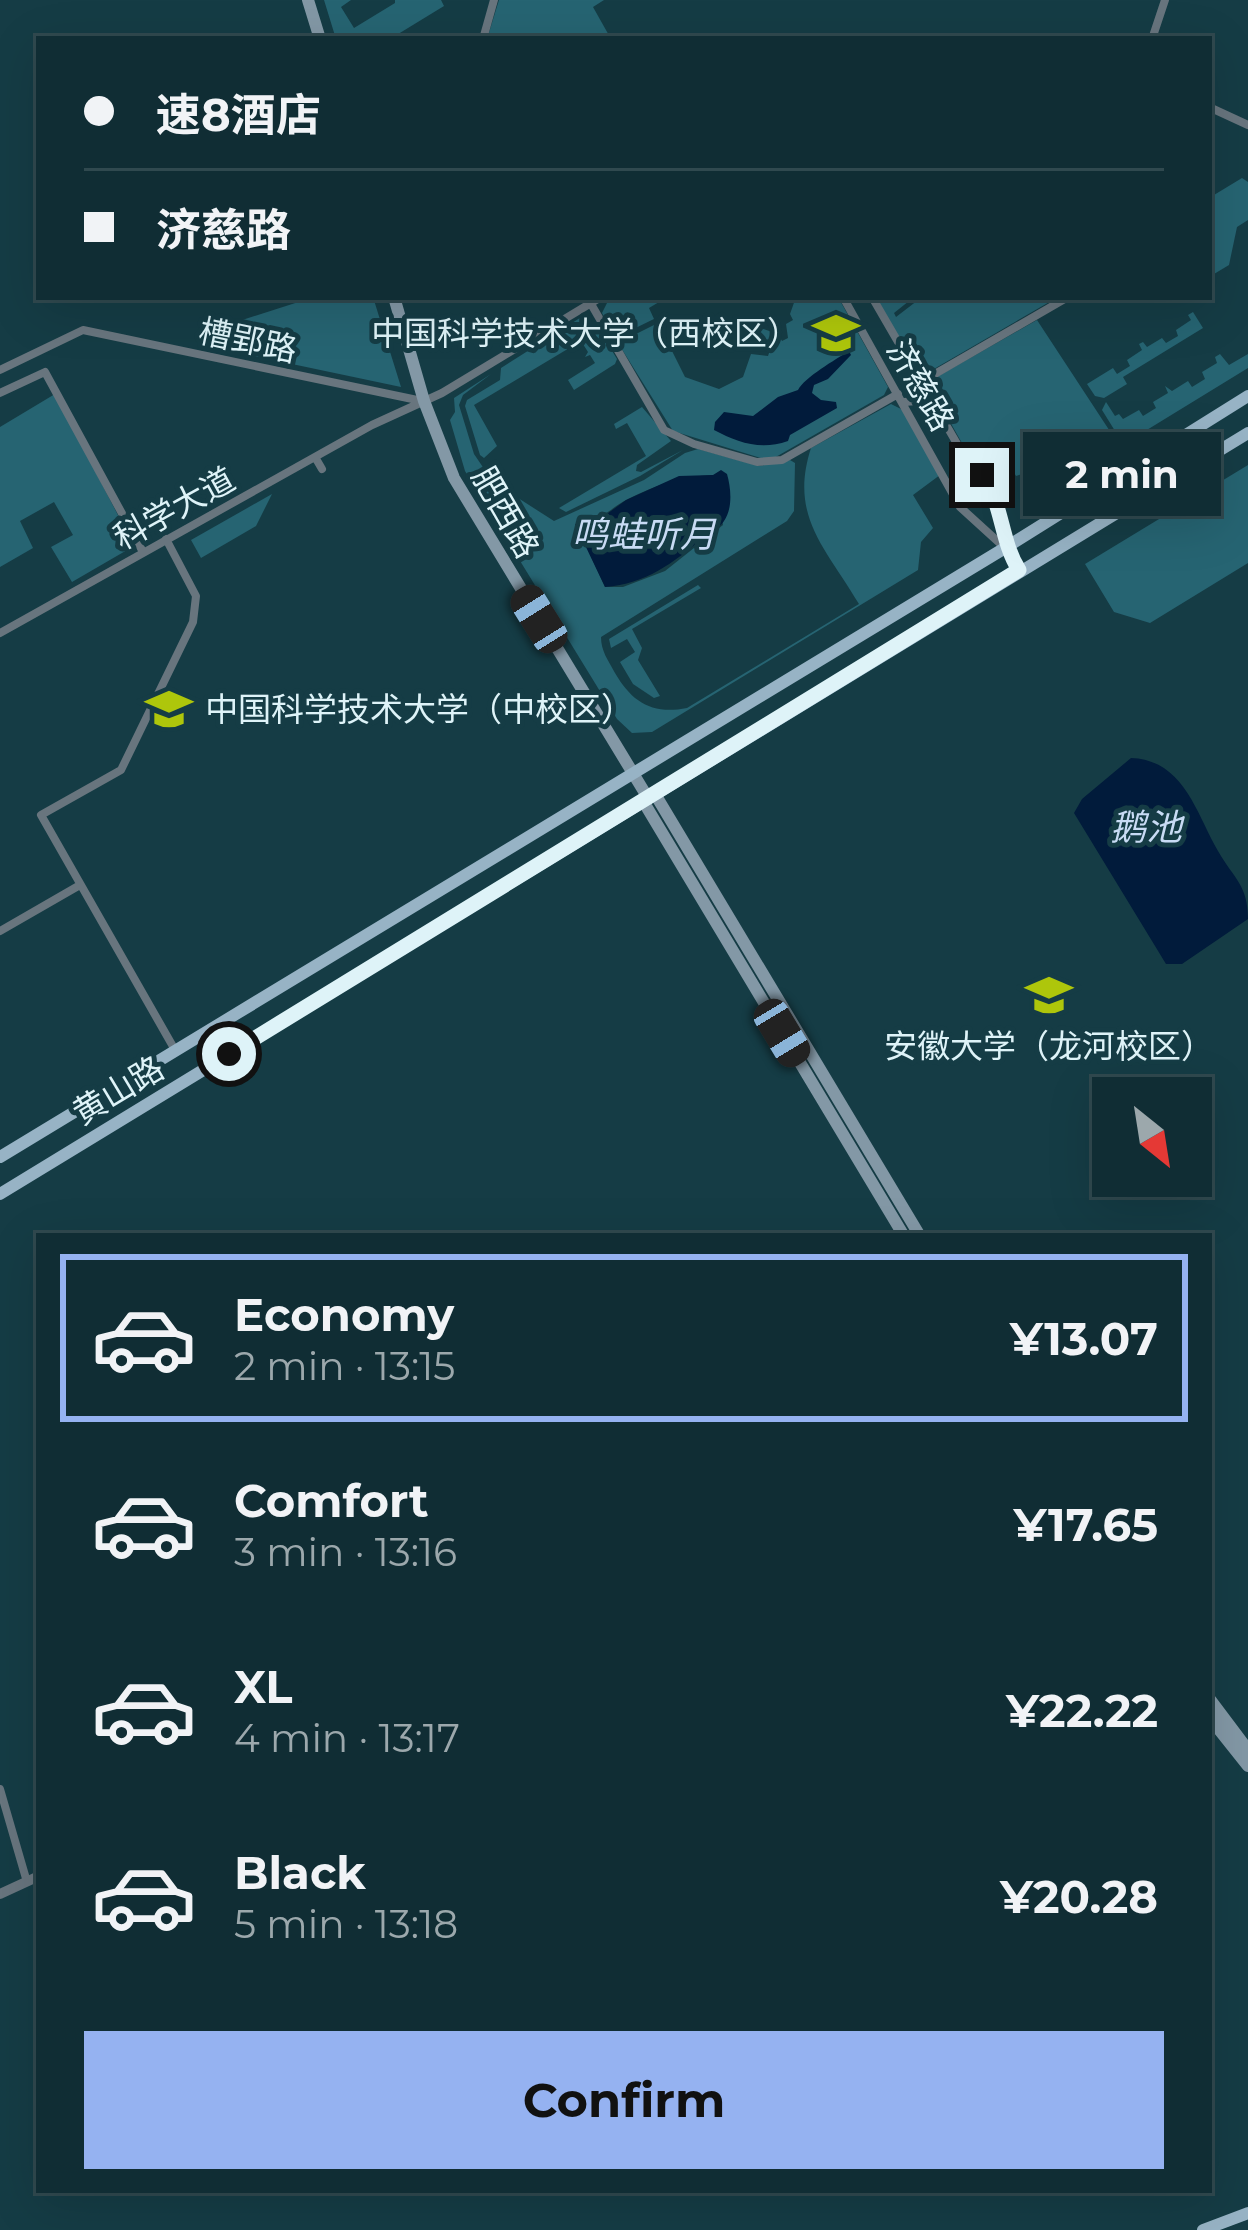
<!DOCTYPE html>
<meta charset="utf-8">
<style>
:root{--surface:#102d34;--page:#1e3940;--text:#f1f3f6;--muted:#9ca8ac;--line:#30494f;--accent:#95b2f1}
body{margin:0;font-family:Montserrat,"Noto Sans SC",sans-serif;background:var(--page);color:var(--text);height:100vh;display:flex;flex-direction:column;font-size:45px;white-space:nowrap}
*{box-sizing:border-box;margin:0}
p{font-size:39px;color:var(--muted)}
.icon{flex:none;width:66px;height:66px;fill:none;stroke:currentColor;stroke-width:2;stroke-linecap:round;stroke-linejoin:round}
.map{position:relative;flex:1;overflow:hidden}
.details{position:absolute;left:36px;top:1233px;width:1176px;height:960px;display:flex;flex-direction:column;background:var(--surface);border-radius:0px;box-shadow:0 12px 48px #0002,0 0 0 3px var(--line)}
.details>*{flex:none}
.banner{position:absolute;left:36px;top:36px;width:1176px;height:264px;border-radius:0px;box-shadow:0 12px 48px #0002,0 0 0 3px var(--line);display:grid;align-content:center;height:264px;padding:0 48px;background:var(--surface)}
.needle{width:78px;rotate:150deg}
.tools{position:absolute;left:1092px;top:1077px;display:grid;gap:24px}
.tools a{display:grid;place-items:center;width:120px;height:120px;border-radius:0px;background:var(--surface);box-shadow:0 12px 48px #0002,0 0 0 3px var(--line);font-size:60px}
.end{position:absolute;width:54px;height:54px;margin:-27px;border:15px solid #def3f8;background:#111;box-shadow:0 0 0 6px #111}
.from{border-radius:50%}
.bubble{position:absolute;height:84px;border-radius:0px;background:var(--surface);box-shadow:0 12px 48px #0002,0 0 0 3px var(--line);font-size:39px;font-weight:700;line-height:84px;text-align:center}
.car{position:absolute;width:36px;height:72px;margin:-36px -18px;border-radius:15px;box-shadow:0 0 9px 3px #0007;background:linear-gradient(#222 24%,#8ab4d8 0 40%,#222 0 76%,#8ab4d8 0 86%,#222 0)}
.banner b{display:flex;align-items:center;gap:42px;height:114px;font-size:45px}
.banner b+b{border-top:3px solid var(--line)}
.banner i{width:30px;height:30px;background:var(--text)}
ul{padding:21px 0 0;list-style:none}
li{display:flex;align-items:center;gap:36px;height:168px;margin:0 24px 18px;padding:0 24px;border:6px solid transparent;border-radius:0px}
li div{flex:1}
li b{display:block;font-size:45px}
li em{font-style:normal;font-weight:700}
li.current{border-color:var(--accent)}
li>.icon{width:108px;height:108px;stroke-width:1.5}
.action{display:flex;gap:24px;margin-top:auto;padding:24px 48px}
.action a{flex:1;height:138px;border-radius:0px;background:var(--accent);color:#111;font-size:48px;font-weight:700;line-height:138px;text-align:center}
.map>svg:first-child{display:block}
.green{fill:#266472;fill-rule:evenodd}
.water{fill:#011b3b}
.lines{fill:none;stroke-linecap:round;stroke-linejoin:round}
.minor{stroke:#68757e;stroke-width:8}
.tertiary{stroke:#68757e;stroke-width:10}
.secondary{stroke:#8398a6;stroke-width:12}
.primary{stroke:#97b3c5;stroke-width:12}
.route{stroke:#def3f8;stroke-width:15}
.labels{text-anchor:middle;stroke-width:10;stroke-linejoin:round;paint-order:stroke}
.poi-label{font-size:33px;fill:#def3f8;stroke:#153c45;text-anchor:end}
.street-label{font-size:33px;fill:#def3f8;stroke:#153c45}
.water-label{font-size:36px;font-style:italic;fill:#c8dbf4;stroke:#153c45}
</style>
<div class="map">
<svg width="1248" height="2230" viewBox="0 0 1248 2230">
<rect width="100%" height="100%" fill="#153c45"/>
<path class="green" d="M324 0H351L341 7 354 28 395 3V0H441L444 6 390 39H336Z
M499 0H604L593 7 611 39H487Z
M1242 178 1248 182V220L1237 227 1229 265 1209 277V198Z
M314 297H373L401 387 230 351 233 323Z
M610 297H657L659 302 649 308 654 319 615 338 602 313Z
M796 297H838L888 387 884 395 774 458 764 459 673 431 618 343 658 323 685 377 719 389 743 377 751 354 768 356 771 347 754 337 758 327 778 334 782 341 788 338 786 324 793 320 790 314Z
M876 297H914L894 313 896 317 922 297H1058L927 373 913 364Z
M1193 312 1203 328 1123 377 1127 384 1104 398 1095 396 1087 384 1113 368 1117 374 1130 366 1127 360 1142 350 1139 344 1143 342 1147 347 1162 338 1166 343 1178 336 1176 330 1191 320 1188 315Z
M583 316 600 331 617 359 615 364 574 390 568 380 595 363 590 355 585 357 588 352 581 341 474 405 497 446 484 458 480 455 465 406 467 400 500 380 501 368Z
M1037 320 1117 442 1120 439 1102 410 1106 402 1115 416 1119 414 1123 419 1139 410 1143 416 1156 408 1153 402 1168 393 1165 386 1172 391 1188 381 1192 387 1205 379 1202 372 1217 363 1215 357 1220 354 1229 365 1248 354V368L1062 482 1034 470 1016 476 1002 452 988 459 982 451 973 456 967 452 931 388 935 378Z
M491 374 463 395 459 405 474 454 493 482 554 521 644 480 685 453 698 449 759 466 790 460 795 463 794 511 787 521 601 637C601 651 608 660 615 673 632 702 652 715 687 708L859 604C825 547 789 516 811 448L891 404 903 410 940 475 913 495 933 528 921 542 918 570 652 732 632 733 617 719 465 471 450 420 455 412 454 398ZM713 475 723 525 665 571 623 587H605L576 524C603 521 607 510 628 499 656 485 682 476 713 475Z
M55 394 134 546 72 582 51 547 73 535 54 502 20 521 33 548 0 567V427Z
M642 407 671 441 637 465 636 471 641 472 683 450 640 476 566 512 559 508 646 456 627 423 616 429 614 424Z
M1248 465V563L1150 623 1114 612 1085 564Z
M272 494 256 526 201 558 191 540Z
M698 585 701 588 632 629 642 648 638 660 660 696 654 698 633 684 620 662 635 652 627 639 611 648 609 639Z"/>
<path class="water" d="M849 351 851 355 828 379 814 385 812 393 821 400 836 402 837 408 790 435 788 441C760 451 737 442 714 430L715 422 724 412 753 416 778 397 798 390C805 377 835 360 849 351Z
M721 470 727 474C731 488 733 508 724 521 720 528 710 532 703 538 673 563 646 584 605 587L575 524 596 522 626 500 679 476 713 475Z
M1131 758C1184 760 1196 813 1218 851 1234 879 1248 885 1248 919L1182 964H1166L1074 813 1082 799Z"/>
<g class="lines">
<path class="minor" d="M483 39 494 0
M1152 39 1165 0
M1209 107 1248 125
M587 297 664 430 694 444 757 462 782 460 898 394
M843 297 960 507 1005 548 1019 570
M872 297 967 461C997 482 998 514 1005 547
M0 370 83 330 422 401
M921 382 1068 297
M0 393 45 372 143 552
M904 402 917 401 926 391
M315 457 322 469
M166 539 196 596 193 622 121 770 41 815 175 1050
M0 633 372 425 442 393 601 297
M0 931 80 885
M0 1789 27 1882"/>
<path class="tertiary" d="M0 1894 39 1876"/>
<path class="secondary" d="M308 0 320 39
M394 297 424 401 454 478 648 798
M655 794 920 1236
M643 801 904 1236
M1209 1698 1248 1750
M1209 1717 1248 1766"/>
<path class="primary" d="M0 1157 1005 548 1248 396
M0 1194 1248 433
M1203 2230 1248 2213"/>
</g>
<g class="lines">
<path class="route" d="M229 1054 1019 570C1000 540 1003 503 982 475"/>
</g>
<defs>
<symbol id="university-bare" viewBox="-9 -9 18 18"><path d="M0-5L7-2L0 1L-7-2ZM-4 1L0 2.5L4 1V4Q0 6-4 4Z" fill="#aec60b" stroke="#153c45" stroke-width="2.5" paint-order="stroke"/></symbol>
</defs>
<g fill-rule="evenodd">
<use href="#university-bare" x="803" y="300" width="66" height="66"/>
<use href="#university-bare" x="136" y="676" width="66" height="66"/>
<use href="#university-bare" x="1016" y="962" width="66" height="66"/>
</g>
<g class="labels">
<g class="poi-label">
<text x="800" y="345">中国科学技术大学（西校区）</text>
<text x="205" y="721" text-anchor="start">中国科学技术大学（中校区）</text>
<text x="1049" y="1058" text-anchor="middle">安徽大学（龙河校区）</text>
</g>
<g class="street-label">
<text transform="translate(248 340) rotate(12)" y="12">槽郢路</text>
<text transform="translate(921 385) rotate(60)" y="12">济慈路</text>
<text transform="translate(174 508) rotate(-29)" y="12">科学大道</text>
<text transform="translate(506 512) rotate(60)" y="12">肥西路</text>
<text transform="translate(118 1090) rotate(-31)" y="12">黄山路</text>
</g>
<g class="water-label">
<text x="644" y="547">鸣蛙听月</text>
<text x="1146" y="840">鹅池</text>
</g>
</g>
</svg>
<div class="tools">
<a><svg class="needle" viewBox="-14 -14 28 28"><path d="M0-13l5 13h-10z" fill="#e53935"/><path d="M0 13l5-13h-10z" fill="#9ca8ac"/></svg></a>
</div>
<i class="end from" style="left:229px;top:1054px"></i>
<i class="end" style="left:982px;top:475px"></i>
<div class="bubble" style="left:1023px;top:432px;width:198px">2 min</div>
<i class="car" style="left:539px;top:619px;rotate:328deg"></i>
<i class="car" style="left:782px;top:1033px;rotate:149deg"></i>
<div class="banner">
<b><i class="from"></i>速8酒店</b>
<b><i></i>济慈路</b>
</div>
<section class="details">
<ul>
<li class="current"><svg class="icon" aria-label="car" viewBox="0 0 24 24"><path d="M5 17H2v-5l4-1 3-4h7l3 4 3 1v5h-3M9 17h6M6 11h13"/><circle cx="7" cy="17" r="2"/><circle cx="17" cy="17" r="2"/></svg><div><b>Economy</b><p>2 min · 13:15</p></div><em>¥13.07</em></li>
<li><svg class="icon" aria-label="car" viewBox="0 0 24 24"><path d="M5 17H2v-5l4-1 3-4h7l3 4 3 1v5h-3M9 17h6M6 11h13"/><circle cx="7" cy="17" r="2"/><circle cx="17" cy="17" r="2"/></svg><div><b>Comfort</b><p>3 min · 13:16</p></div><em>¥17.65</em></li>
<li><svg class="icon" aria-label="car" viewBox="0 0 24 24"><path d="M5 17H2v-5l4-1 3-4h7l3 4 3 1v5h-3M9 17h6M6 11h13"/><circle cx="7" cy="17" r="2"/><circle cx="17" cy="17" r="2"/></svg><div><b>XL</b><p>4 min · 13:17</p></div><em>¥22.22</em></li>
<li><svg class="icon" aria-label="car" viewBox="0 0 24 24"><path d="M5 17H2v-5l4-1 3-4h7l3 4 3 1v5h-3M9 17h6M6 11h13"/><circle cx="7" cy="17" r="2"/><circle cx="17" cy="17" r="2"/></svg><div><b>Black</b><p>5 min · 13:18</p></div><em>¥20.28</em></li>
</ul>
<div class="action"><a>Confirm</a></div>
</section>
</div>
